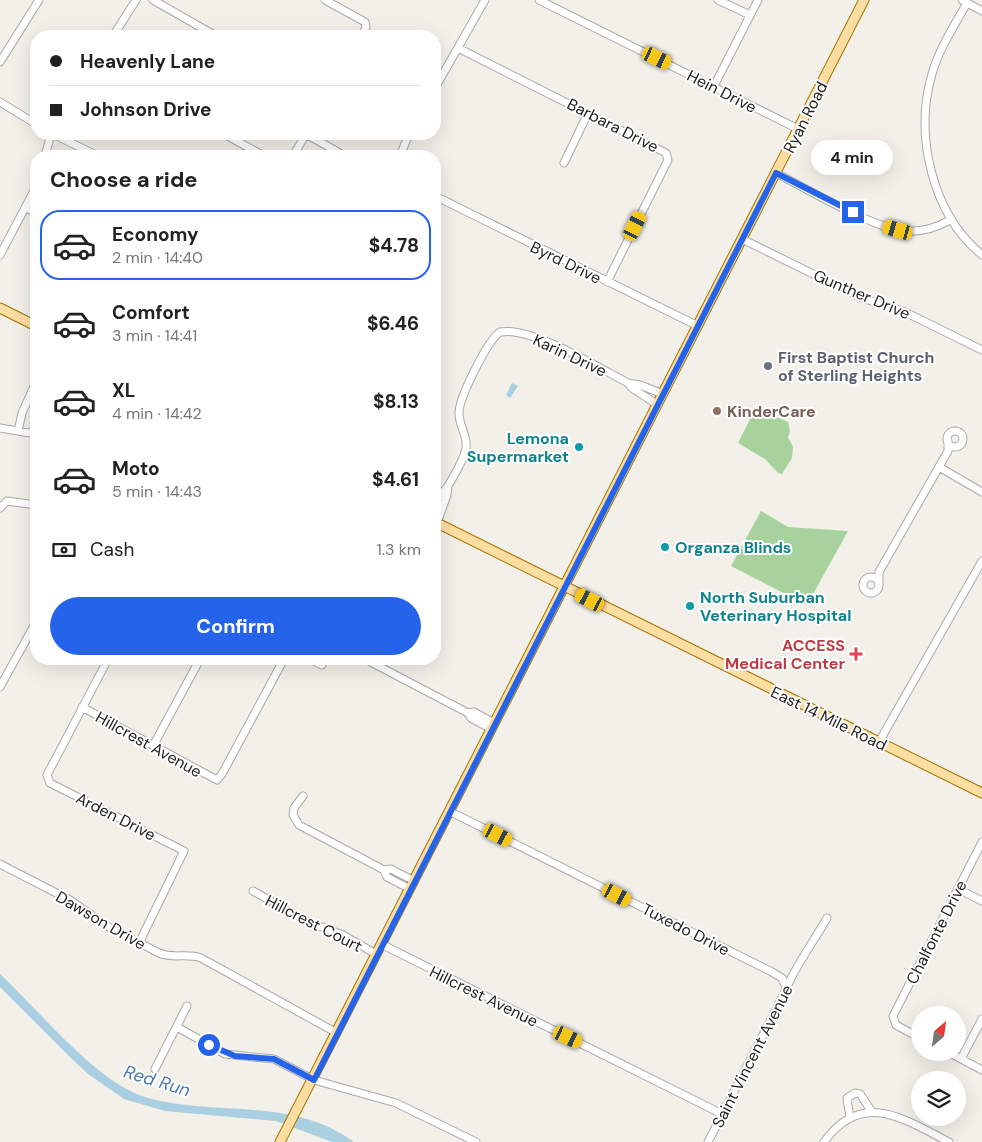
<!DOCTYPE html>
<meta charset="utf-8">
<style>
:root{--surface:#fff;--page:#f2f2f2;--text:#222;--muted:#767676;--line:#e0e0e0;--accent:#2563eb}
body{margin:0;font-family:"DM Sans",sans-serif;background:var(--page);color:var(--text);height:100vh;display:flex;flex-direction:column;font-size:19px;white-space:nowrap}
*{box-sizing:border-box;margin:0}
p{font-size:16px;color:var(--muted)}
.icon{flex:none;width:28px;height:28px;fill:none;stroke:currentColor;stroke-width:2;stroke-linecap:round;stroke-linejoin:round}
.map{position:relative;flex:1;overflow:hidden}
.details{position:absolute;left:30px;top:150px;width:411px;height:515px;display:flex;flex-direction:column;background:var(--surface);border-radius:20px;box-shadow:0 5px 20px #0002}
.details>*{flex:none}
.guide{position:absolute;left:30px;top:30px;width:411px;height:110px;border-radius:20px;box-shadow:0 5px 20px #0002;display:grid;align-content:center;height:110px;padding:0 20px;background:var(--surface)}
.needle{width:32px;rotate:29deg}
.controls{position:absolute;left:911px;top:1006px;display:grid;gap:10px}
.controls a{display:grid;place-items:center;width:55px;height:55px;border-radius:50%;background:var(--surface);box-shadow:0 5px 20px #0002;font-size:25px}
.end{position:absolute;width:22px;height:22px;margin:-11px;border:6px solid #2563eb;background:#fff;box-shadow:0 0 0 2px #fff}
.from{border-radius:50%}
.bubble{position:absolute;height:35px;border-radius:18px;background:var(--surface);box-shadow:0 5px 20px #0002;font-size:16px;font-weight:700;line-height:35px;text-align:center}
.car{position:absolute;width:15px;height:30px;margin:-15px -8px;border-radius:6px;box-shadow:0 0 4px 1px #0007;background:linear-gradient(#f5c518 24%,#345 0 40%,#f5c518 0 76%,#345 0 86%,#f5c518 0)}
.guide b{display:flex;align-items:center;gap:18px;height:48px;font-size:19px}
.guide b+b{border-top:1px solid var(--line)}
.guide i{width:12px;height:12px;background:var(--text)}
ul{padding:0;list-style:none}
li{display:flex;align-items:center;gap:15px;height:70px;margin:0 10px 8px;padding:0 10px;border:2px solid transparent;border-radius:20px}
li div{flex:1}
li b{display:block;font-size:19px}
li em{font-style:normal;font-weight:700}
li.active{border-color:var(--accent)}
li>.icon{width:45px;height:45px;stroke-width:1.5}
h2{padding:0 20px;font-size:22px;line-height:60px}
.pay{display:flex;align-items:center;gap:12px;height:55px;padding:0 20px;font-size:19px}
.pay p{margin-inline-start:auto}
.primary-button{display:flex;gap:10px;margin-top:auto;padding:10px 20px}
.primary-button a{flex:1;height:58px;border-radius:30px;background:var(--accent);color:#fff;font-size:20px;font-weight:700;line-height:58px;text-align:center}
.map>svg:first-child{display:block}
.forest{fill:#a8d29d}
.water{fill:#a9cfe0}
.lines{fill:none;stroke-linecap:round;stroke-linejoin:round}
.minor-casing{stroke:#a9a9a9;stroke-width:9}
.major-casing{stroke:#9f7600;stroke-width:11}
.minor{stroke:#fff;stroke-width:7}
.major{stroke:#fedda2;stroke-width:9}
.route{stroke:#2563eb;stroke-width:6}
.worship-dot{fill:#6b7280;stroke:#fff;stroke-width:2}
.education-dot{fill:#8d6e63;stroke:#fff;stroke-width:2}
.culture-dot{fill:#0f9aa8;stroke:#fff;stroke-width:2}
.health-dot{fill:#e0444e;stroke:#fff;stroke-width:2}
.labels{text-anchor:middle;stroke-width:4;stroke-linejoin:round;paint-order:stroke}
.street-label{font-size:16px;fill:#222;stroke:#fff}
.worship-label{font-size:16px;font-weight:bold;fill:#5b616d;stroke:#fff;text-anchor:start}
.education-label{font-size:16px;font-weight:bold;fill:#785e54;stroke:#fff;text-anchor:start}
.culture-label{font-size:16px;font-weight:bold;fill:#0d838f;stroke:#fff;text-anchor:start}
.health-label{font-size:16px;font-weight:bold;fill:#be3a42;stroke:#fff;text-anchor:end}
.water-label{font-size:18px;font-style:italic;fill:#4b78b5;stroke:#fff}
</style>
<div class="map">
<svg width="982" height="1142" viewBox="0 0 982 1142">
<rect width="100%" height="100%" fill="#f2f0e8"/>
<path class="forest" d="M759 409 788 422 790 431 788 437 793 447 792 458 782 474 778 473 765 459 738 443 754 411Z
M761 511 788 527 848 531 807 605 731 566Z"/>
<path class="water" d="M512 383 518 386 510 398 506 395Z
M0 974C39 1010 97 1084 148 1098 216 1117 291 1096 354 1142H332L276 1121 165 1111 124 1099 88 1074 71 1058 0 987Z"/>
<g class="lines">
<defs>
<path id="minor" d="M153 0 216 36
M325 0 365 22 366 27 362 36
M539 0 798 129
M718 0 750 15
M962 0 982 11
M967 3C954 26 939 49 932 74 914 135 932 214 982 255
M113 36 136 0
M458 48 666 153 668 160 607 282
M0 62 39 0
M714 86 758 0
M435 88 485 0
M0 102 36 124
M53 134 98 156
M224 134 264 156
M306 134 345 156
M45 156 51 134
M293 156 306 134
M400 156 409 134
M564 163 588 113
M776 173C807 189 874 229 906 231 922 232 936 228 950 220
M435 196 698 326
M27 208 36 213
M742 239 862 298 905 312 982 350
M0 255 36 187
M658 405 632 388 628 383 640 385 663 394
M0 428 36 434
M18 431 22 413 36 382
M947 439a8 8 0 1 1 16 0a8 8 0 1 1-16 0Z
M939 467 982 492
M448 486C454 475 464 461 466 448 468 436 459 426 459 414 458 399 488 340 500 332 532 326 599 368 628 383
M435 502 448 486 447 495 437 523
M0 508 7 501 36 505
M863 585a8 8 0 1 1 16 0a8 8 0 1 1-16 0Z
M879 582V572L948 451V441
M108 659 47 775 50 783 184 851 139 943
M310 659 322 665
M365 659 468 713 471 718 491 729
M0 687 36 622
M82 707 217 780 222 774 284 659
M468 713 474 712 494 723
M879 742 982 561
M153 746 200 659
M303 796 294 808 293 815 299 825 384 870 391 869 414 881
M449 811 770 971 782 978 785 985
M0 864 70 900 107 926 159 953C173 959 187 953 201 958L337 1033
M384 870 387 877 410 889
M958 889 982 901
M253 891 309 922 343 935 376 954
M381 944 722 1114
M177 1027 225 1054 274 1059 314 1080 396 1103 476 1142
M920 1038 896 1025 893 1016 982 842
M948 1052 982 1070
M961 1059 982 1019
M155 1069 187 1006
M850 1118 847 1098 855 1093 860 1094 872 1112
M708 1142 784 994C793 969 813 943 827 918
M824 1142C862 1089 904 1119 949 1142"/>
<path id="major" d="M0 308 36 326
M435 522 982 793
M280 1142 864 0"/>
</defs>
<use href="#minor" class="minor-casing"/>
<use href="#major" class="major-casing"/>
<use href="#minor" class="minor"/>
<use href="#major" class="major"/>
</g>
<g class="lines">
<path class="route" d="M209 1045 235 1056 274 1059 314 1080 776 173 853 212"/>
</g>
<circle class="worship-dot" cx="768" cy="366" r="5"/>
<circle class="education-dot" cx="717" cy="411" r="5"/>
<g class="culture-dot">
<circle cx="579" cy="447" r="5"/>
<circle cx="665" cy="547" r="5"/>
<circle cx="690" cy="606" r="5"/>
</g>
<path class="health-dot" d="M853.5 646.5h5v5h5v5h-5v5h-5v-5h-5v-5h5z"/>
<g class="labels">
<g class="street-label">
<text transform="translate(722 91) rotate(27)" y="6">Hein Drive</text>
<text transform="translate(805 117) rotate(-63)" y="6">Ryan Road</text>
<text transform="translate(613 125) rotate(27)" y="6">Barbara Drive</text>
<text transform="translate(566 262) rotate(26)" y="6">Byrd Drive</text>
<text transform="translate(862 294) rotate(23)" y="6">Gunther Drive</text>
<text transform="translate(570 355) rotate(25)" y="6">Karin Drive</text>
<text transform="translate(829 718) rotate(26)" y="6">East 14 Mile Road</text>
<text transform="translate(149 744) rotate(29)" y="6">Hillcrest Avenue</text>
<text transform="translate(116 816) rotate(27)" y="6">Arden Drive</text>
<text transform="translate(101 920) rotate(30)" y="6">Dawson Drive</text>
<text transform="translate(314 923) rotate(27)" y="6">Hillcrest Court</text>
<text transform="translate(686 929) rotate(27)" y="6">Tuxedo Drive</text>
<text transform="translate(936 932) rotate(-63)" y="6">Chalfonte Drive</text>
<text transform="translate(484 996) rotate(26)" y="6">Hillcrest Avenue</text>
<text transform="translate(752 1056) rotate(-63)" y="6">Saint Vincent Avenue</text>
</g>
<g class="worship-label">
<text x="778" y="363">First Baptist Church<tspan x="778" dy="18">of Sterling Heights</tspan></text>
</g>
<g class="education-label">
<text x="727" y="417">KinderCare</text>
</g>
<g class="culture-label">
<text x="569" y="444" text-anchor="end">Lemona<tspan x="569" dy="18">Supermarket</tspan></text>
<text x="675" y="553">Organza Blinds</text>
<text x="700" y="603">North Suburban<tspan x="700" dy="18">Veterinary Hospital</tspan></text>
</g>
<g class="health-label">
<text x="845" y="651">ACCESS<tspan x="845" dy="18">Medical Center</tspan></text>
</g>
<g class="water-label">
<text transform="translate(157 1081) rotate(17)" y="6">Red Run</text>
</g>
</g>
</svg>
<div class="controls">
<a><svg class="needle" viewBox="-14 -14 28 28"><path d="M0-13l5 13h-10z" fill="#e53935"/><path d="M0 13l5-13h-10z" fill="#767676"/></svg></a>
<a><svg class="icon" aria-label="layers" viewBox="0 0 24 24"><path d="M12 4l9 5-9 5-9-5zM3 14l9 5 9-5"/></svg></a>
</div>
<i class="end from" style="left:209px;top:1045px"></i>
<i class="end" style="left:853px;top:212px"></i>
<div class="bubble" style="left:811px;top:140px;width:82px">4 min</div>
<i class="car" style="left:657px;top:58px;rotate:116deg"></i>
<i class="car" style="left:635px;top:226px;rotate:26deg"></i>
<i class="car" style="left:898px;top:230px;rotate:286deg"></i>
<i class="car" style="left:590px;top:600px;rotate:297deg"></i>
<i class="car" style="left:498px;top:835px;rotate:117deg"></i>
<i class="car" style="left:617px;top:895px;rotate:117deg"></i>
<i class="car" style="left:568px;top:1037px;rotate:116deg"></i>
<div class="guide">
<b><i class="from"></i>Heavenly Lane</b>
<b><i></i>Johnson Drive</b>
</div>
<section class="details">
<h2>Choose a ride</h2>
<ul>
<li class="active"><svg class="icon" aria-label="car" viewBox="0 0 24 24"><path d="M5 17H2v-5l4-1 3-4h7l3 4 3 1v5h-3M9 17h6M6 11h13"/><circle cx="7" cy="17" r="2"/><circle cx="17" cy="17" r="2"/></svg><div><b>Economy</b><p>2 min · 14:40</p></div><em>$4.78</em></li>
<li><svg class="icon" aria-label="car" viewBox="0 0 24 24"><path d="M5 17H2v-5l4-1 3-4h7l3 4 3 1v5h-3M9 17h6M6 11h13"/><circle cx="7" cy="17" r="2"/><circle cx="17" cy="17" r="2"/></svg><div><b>Comfort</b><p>3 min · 14:41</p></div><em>$6.46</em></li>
<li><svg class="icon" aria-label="car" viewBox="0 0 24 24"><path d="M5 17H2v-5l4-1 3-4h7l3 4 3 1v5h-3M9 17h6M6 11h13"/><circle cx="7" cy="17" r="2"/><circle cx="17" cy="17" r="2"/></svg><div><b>XL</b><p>4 min · 14:42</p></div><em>$8.13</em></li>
<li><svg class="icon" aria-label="car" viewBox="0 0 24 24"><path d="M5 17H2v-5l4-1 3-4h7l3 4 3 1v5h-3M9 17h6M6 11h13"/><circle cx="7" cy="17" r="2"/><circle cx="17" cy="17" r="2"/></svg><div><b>Moto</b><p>5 min · 14:43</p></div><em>$4.61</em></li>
</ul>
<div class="pay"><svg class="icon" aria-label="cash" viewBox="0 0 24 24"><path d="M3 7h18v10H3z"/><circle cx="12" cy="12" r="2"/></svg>Cash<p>1.3 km</p></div>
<div class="primary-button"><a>Confirm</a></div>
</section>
</div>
